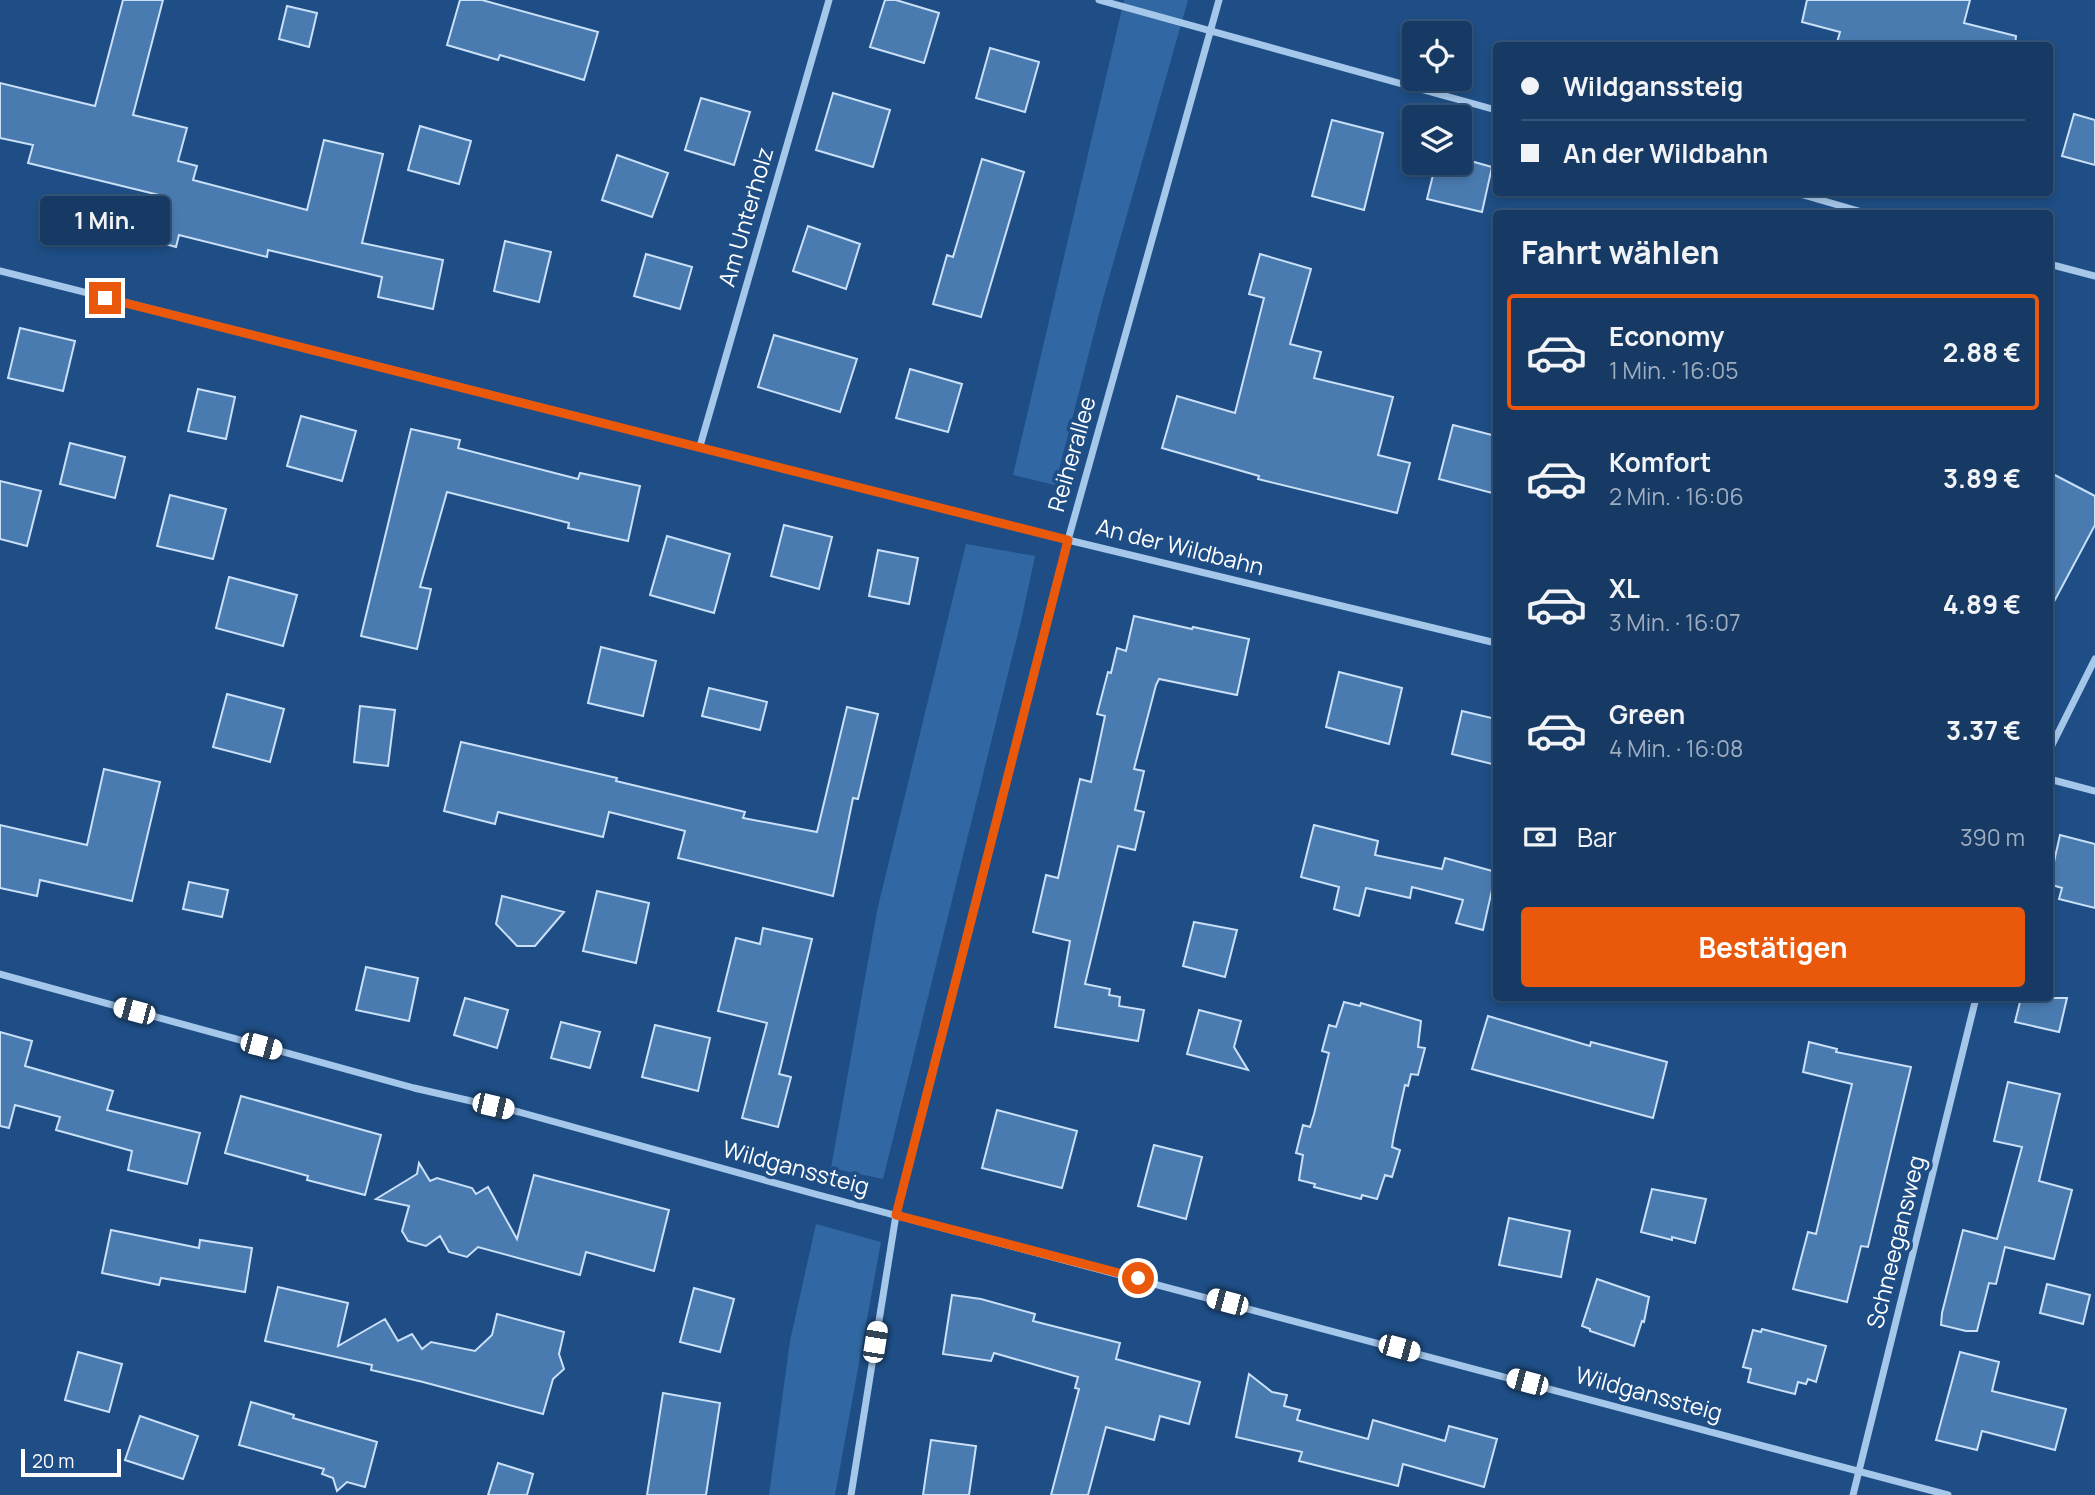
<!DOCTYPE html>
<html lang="de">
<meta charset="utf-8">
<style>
:root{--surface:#163a64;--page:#1f416a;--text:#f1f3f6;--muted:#9eadbf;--line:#355478;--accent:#ea580c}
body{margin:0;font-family:Manrope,sans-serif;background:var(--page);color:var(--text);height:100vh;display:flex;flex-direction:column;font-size:26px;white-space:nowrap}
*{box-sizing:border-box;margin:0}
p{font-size:23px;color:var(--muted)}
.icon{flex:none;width:38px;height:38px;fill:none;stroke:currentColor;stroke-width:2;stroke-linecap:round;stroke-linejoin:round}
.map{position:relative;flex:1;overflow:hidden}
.panel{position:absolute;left:1493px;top:210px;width:560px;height:791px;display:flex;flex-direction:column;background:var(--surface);border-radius:7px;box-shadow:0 4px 10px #0003,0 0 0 2px var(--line)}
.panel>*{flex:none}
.banner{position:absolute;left:1493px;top:42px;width:560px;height:154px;border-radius:7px;box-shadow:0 4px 10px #0003,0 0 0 2px var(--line);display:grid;align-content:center;height:154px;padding:0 28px;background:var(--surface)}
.buttons{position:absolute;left:1402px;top:21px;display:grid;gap:14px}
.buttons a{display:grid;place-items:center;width:70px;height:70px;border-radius:7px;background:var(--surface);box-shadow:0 4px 10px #0003,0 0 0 2px var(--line);font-size:35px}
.scale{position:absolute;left:21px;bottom:18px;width:100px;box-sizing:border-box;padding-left:7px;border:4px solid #fff;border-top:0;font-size:19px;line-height:24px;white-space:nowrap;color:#fff;-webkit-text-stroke:5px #1e4e85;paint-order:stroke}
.end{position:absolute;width:32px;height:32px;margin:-16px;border:9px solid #ea580c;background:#fff;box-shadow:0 0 0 4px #fff}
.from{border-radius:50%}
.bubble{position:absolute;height:49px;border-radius:7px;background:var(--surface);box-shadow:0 4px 10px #0003,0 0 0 2px var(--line);font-size:23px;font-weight:700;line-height:49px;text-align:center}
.car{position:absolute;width:21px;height:42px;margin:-21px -10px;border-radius:9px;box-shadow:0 0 5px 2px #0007;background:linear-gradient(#fff 24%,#345 0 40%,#fff 0 76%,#345 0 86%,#fff 0)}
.banner b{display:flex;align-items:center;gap:24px;height:66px;font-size:26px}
.banner b+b{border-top:2px solid var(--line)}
.banner i{width:18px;height:18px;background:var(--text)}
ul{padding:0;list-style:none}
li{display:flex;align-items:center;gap:21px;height:116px;margin:0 14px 10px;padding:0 14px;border:4px solid transparent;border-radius:7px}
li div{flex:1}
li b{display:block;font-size:26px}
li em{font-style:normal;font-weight:700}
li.current{border-color:var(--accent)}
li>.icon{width:63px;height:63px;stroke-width:1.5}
h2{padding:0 28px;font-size:32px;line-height:84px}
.pay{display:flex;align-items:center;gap:18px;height:77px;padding:0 28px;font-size:26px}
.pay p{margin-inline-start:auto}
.button{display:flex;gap:14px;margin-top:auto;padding:14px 28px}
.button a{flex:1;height:80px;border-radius:7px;background:var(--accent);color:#fff;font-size:28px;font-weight:700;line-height:80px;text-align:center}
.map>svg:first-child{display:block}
.green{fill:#3168a3}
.building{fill:#4a7bb0;stroke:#cae0f8;stroke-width:2}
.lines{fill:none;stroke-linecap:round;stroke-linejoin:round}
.minor{stroke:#a5c7ea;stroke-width:7}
.route{stroke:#ea580c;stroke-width:9}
.labels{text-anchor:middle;stroke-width:7;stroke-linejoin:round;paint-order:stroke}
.street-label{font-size:23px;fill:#fff;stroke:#1e4e85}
</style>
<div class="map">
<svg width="2095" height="1495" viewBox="0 0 2095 1495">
<rect width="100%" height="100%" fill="#1e4e85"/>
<path class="green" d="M1124 0H1188L1101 306 1055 485 1013 475Z
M966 544 1035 556 1022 617 883 1179 831 1168 877 911Z
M816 1224 881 1242 835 1495H769L790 1341Z"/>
<path class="building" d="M123 0H163L133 115 187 128 178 161 197 166 193 180 307 210 324 140 383 154 362 243 443 260 433 309 378 297 382 277 268 250 267 257 179 235 176 247 147 239 159 195 28 163 33 145 0 138V83L95 106Z
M460 0H482L598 32 584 80 500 55 498 60 447 45Z
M885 0H896L939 13 924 63 870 47Z
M1807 0H1970L1964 23 2016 36 2015 46H1836L1840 32 1802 22Z
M287 6 317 13 309 47 279 39Z
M990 48 1039 62 1025 112 976 98Z
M833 93 890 110 873 167 816 150Z
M701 98 750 112 734 165 685 150Z
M2074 114 2095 120V165L2062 156Z
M1332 120 1383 133 1364 210 1312 196Z
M420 126 471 141 459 184 408 170Z
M617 155 668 173 652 217 602 200Z
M1460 158 1492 167 1482 212 1427 199 1436 163H1460Z
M982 159 1024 172 981 317 933 304 947 255 953 257Z
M808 226 860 244 846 289 793 271Z
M505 241 551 252 539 302 494 291Z
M646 254 692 267 680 309 634 296Z
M1260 254 1311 269 1290 344 1321 352 1314 378 1393 397 1378 455 1410 463 1397 513 1258 479 1259 476 1162 448 1177 396 1235 413 1264 298 1249 294Z
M20 328 75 341 63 391 8 378Z
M774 335 857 359 840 412 758 387Z
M910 369 962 384 948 432 896 418Z
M198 389 235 397 226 439 188 431Z
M301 416 356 431 342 481 287 466Z
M1453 425 1496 436V494L1439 479Z
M411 429 460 440 458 448 578 479 580 473 640 486 628 541 568 528 569 523 447 492 420 587 431 589 417 649 361 636Z
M70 443 125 457 115 498 60 484Z
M2049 472 2095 496V525L2049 611Z
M0 481 41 491 27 546 0 539Z
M170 495 226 509 213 559 157 546Z
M784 525 832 537 819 589 771 576Z
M667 536 730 554 714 613 650 595Z
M878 550 918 558 909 604 869 596Z
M229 577 297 595 283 646 216 628Z
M1134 616 1192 629 1193 627 1249 639 1237 695 1159 679 1156 685 1134 769 1144 771 1135 810 1144 812 1135 850 1118 846 1085 984 1110 989 1109 995 1120 997 1119 1006 1144 1010 1138 1041 1055 1027 1070 941 1033 932 1046 875 1058 878 1080 779 1091 782 1105 716 1097 714 1108 672 1111 673 1117 648 1126 651Z
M601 647 656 661 643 716 588 703Z
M1339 672 1402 688 1389 744 1326 727Z
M709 688 767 702 760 730 702 716Z
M227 694 284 709 270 762 213 747Z
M360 706 395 710 388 766 354 762Z
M847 707 878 714 858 799 853 798 833 896 678 858 685 831 609 812 603 837 498 812 495 824 444 811 461 742 617 778 616 781 745 812 743 818 817 832Z
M1462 711 1496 719V765L1452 754Z
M104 769 160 782 132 901 40 880 37 896 0 888V825L87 845Z
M1314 825 1378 841 1375 855 1442 869 1445 858 1496 872 1483 930 1456 923 1463 900 1412 887 1410 898 1366 888 1359 916 1334 909 1339 887 1301 877Z
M2060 835 2095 844V908L2059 899 2062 888 2049 884Z
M189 882 228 890 222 917 183 909Z
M597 891 649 903 636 963 583 951Z
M502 896 564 912 535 946H517L496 924Z
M1194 922 1237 930 1225 977 1183 966Z
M763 928 812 939 779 1074 791 1077 778 1127 742 1118 767 1023 718 1011 736 938 760 944Z
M366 967 418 978 409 1021 356 1010Z
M465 998 508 1010 497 1048 454 1035Z
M2021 998H2067L2059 1032 2015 1022Z
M1344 1002 1360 1006 1361 1003 1421 1021 1418 1047 1425 1048 1418 1075 1411 1074 1408 1086 1405 1085 1394 1135 1392 1147 1400 1150 1392 1177 1385 1175 1377 1199 1362 1195 1361 1199 1345 1195 1314 1187 1315 1184 1299 1180 1303 1155 1296 1153 1303 1125 1310 1127 1314 1114 1329 1053 1322 1051 1329 1025 1336 1027Z
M1199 1010 1241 1021 1234 1047 1248 1070 1187 1054Z
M1488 1016 1590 1046 1591 1042 1667 1062 1653 1118 1472 1069Z
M561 1022 600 1032 590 1068 551 1058Z
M655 1025 710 1038 698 1091 642 1077Z
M0 1032 32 1041 25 1066 113 1091 107 1110 200 1133 187 1184 128 1170 132 1151 56 1130 60 1117 15 1105 9 1128 0 1126Z
M1809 1042 1837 1049 1836 1052 1911 1067 1868 1247 1861 1246 1847 1302 1793 1289 1808 1232 1816 1234 1852 1084 1803 1072Z
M2008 1082 2060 1094 2039 1181 2072 1190 2054 1259 2005 1247 1996 1284 1989 1283 1977 1331H1966L1941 1325 1942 1313 1963 1230 1997 1239 2022 1147 1994 1141Z
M241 1096 381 1135 365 1195 307 1180 308 1176 225 1153Z
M997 1110 1077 1131 1062 1188 982 1168Z
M1154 1145 1202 1157 1186 1219 1138 1206Z
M419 1163 430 1181 437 1178 472 1188 476 1194 488 1187 517 1239 534 1175 669 1210 654 1271 586 1252 580 1275 478 1247 467 1257 449 1252 440 1236 426 1246 408 1241 402 1231 409 1206 376 1199 417 1174Z
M1652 1189 1706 1199 1695 1243 1672 1237V1240L1641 1232Z
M1509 1218 1570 1231 1561 1277 1499 1265Z
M111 1230 199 1248 200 1240 252 1248 245 1292 161 1278 159 1285 102 1273Z
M1597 1279 1649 1297 1644 1322 1642 1321 1634 1346 1590 1331V1329L1582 1326Z
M2047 1284 2090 1295 2083 1324 2040 1313Z
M278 1287 348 1303 338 1346 385 1319 398 1341 412 1334 422 1349 431 1342 475 1351 492 1335 497 1314 564 1332 559 1354 564 1369 553 1379 543 1414 423 1382 371 1370 372 1365 265 1341Z
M694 1288 734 1299 720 1352 680 1342Z
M952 1295 981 1299 1035 1314 1033 1321 1120 1343 1116 1359 1200 1382 1189 1424 1160 1416 1154 1440 1106 1427 1088 1495H1051L1079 1389 1075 1388 1078 1377 994 1353 991 1361 943 1354Z
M1762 1329 1826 1346 1816 1382 1808 1379 1806 1384 1798 1382 1795 1394 1748 1382 1751 1369 1743 1367 1753 1330 1761 1332Z
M78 1352 122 1364 109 1412 65 1400Z
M1960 1352 1999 1362 1992 1391 2066 1409 2055 1450 1982 1431 1977 1450 1936 1440Z
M1249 1374 1272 1392 1287 1395 1284 1406 1300 1410 1297 1420 1368 1439 1373 1420 1445 1441 1449 1426 1497 1439 1484 1487 1403 1464 1398 1486 1299 1461 1302 1452 1236 1437Z
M663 1393 720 1403 706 1495H647Z
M251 1402 294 1415 293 1418 377 1442 365 1487 347 1482 337 1491 333 1478 322 1474 324 1469 239 1445Z
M140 1416 198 1436 183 1479 125 1460Z
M931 1440 976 1446 969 1495H923Z
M498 1463 533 1474 527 1495H488Z"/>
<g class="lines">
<path class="minor" d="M1099 0 1496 110
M1793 192 1869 214
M2049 264 2095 276
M0 271 1068 540 1496 643
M700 446 829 0
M2049 751 2095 659
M2049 779 2095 791
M0 974 414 1088 519 1112 815 1194 1948 1495
M851 1495 896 1215 1068 540 1219 0
M1853 1495 1976 998"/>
</g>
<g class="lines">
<path class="route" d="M105 298 1068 540 896 1215 1138 1278"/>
</g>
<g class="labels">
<g class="street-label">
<text transform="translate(746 217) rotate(-74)" y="8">Am Unterholz</text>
<text transform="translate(1072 454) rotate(-74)" y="8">Reiherallee</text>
<text transform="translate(1180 547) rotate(14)" y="8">An der Wildbahn</text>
<text transform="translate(796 1168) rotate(15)" y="8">Wildganssteig</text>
<text transform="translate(1896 1242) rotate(-76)" y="8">Schneegansweg</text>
<text transform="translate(1649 1394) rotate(15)" y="8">Wildganssteig</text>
</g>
</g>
</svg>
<div class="buttons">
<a><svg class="icon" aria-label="locate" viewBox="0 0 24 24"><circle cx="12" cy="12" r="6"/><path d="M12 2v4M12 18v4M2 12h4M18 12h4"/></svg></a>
<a><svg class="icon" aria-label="layers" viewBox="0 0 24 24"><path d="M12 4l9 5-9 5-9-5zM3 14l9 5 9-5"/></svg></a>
</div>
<div class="scale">20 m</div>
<i class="end from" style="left:1138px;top:1278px"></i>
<i class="end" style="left:105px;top:298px"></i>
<div class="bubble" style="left:40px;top:196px;width:130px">1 Min.</div>
<i class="car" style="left:134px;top:1011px;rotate:285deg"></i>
<i class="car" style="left:261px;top:1046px;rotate:105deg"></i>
<i class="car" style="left:493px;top:1106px;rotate:103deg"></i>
<i class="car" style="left:1227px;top:1302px;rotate:285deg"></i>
<i class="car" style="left:875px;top:1342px;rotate:9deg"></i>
<i class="car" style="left:1399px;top:1348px;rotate:105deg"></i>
<i class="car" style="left:1527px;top:1382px;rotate:285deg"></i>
<div class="banner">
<b><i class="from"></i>Wildganssteig</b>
<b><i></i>An der Wildbahn</b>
</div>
<section class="panel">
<h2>Fahrt wählen</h2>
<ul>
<li class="current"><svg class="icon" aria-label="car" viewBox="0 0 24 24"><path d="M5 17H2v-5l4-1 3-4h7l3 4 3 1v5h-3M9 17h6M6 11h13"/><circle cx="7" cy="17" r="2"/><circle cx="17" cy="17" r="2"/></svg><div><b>Economy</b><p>1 Min. · 16:05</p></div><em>2.88 €</em></li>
<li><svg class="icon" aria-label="car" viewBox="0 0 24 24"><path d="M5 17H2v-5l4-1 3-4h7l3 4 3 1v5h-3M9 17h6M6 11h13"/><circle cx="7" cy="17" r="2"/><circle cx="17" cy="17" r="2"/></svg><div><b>Komfort</b><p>2 Min. · 16:06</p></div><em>3.89 €</em></li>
<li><svg class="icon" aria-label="car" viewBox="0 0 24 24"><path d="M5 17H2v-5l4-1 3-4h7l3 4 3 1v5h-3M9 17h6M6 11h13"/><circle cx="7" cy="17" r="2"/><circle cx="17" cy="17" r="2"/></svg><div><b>XL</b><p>3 Min. · 16:07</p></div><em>4.89 €</em></li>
<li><svg class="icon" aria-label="car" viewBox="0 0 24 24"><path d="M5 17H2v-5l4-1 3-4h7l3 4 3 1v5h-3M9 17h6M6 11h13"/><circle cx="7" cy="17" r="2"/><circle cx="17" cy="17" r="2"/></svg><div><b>Green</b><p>4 Min. · 16:08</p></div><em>3.37 €</em></li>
</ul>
<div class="pay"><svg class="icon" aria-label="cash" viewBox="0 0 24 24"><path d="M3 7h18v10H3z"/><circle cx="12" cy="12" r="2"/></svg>Bar<p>390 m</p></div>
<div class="button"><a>Bestätigen</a></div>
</section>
</div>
